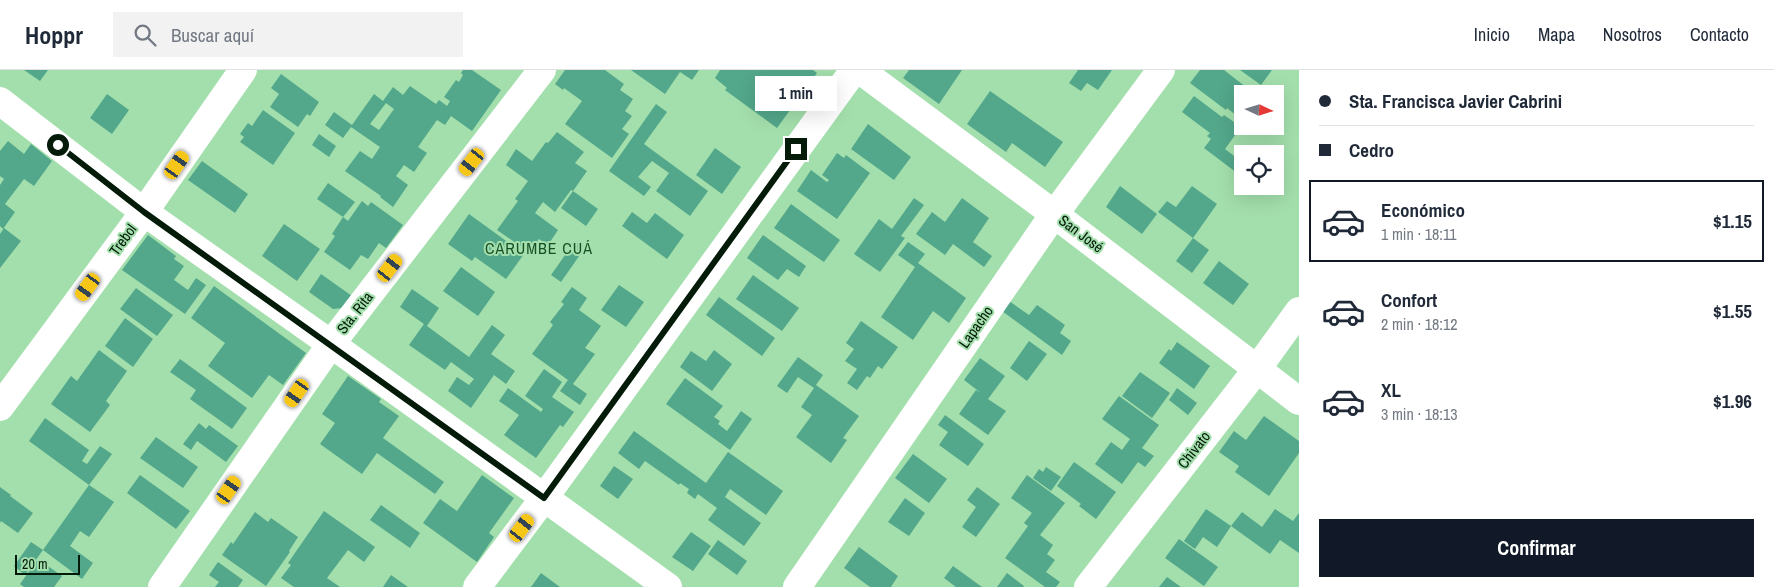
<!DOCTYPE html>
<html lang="es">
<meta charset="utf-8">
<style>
:root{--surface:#fff;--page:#f2f2f3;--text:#1f2937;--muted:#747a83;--line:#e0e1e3;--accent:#111827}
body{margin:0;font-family:"Archivo Narrow",sans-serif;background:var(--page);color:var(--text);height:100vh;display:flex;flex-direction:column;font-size:19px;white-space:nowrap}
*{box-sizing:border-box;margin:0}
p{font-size:16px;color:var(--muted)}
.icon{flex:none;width:28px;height:28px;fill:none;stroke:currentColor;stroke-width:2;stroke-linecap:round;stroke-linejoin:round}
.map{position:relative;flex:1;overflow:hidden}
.side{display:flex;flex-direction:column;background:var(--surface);width:475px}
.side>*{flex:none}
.hud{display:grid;align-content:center;height:110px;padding:0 20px;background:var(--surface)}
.needle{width:32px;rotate:94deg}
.fabs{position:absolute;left:1234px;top:15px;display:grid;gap:10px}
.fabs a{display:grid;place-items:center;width:50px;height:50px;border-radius:0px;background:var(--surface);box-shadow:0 5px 20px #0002;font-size:25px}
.scale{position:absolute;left:15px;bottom:12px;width:65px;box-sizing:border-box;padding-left:5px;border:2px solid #041b09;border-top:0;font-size:14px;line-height:18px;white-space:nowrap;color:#041b09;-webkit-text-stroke:4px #a3dfac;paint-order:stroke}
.end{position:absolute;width:22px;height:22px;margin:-11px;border:6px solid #041b09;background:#fff;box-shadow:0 0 0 2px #fff}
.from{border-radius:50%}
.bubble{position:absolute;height:35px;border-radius:0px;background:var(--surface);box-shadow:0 5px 20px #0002;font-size:16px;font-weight:800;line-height:35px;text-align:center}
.car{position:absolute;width:15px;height:30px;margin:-15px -8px;border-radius:6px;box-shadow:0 0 4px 1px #0007;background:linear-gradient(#f5c518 24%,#345 0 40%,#f5c518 0 76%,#345 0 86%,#f5c518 0)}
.hud b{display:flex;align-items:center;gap:18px;height:48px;font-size:19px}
.hud b+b{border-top:1px solid var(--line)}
.hud i{width:12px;height:12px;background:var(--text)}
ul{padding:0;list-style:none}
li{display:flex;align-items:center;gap:15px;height:82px;margin:0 10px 8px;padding:0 10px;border:2px solid transparent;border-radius:0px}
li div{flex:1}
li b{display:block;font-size:19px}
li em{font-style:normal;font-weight:800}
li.on{border-color:var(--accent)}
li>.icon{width:45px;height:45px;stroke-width:1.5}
.action{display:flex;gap:10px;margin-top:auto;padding:10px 20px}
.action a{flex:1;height:58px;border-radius:0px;background:var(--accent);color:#fff;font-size:20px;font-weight:800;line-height:58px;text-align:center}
header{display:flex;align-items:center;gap:30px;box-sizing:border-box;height:70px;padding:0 25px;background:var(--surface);border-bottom:1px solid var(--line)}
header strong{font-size:24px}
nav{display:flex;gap:28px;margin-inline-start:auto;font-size:18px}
.search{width:350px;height:45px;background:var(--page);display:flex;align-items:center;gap:12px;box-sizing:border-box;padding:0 18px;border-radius:0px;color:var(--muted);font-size:19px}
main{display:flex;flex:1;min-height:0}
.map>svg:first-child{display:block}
.building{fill:#53a78a;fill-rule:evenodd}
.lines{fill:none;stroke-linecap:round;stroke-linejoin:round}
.minor{stroke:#fff;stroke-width:28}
.route{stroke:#041b09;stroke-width:6}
.labels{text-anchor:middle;stroke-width:4;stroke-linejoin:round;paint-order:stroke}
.street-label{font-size:15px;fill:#041b09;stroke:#a3dfac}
.neighbourhood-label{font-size:16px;letter-spacing:1px;fill:#165126;stroke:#a3dfac}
</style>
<header>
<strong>Hoppr</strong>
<div class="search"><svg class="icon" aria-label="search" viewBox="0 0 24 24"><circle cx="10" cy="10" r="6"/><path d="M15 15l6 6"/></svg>Buscar aquí</div>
<nav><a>Inicio</a><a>Mapa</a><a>Nosotros</a><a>Contacto</a></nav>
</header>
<main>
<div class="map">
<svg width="1299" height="517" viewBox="0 0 1299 517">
<rect width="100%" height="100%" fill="#a3dfac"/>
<path class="building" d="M24 0H48L40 11Z
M463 0H472L501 20 472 61 451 46 445 55 437 50 418 77 427 83 414 102 404 95 396 106 408 115 393 137 380 127 381 126 345 101 360 81 372 89 380 77 351 57 343 68 325 55 334 42 352 55 374 24 383 31 393 17 403 25 410 16 436 34 439 30 447 36 450 31 444 27 456 10 459 12 463 5 461 3ZM386 33 394 39 379 60 370 54Z
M565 0H605L624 14 620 20 633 29 625 41 632 46 622 59 629 64 612 88 565 54 582 31 564 18 563 20 555 14Z
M631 0H699L692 10 680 2 665 24Z
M720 0H813L817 3 777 58 725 20 727 18 715 8Z
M909 0H962L939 34 903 8Z
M1078 0H1112L1098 20 1087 13 1081 21 1069 13Z
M1200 0H1224L1255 24H1242V38L1237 46 1227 38 1226 40 1190 13Z
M1240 0H1272L1261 15Z
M281 4 319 32 310 46 307 44 298 57 270 37 279 24 271 18Z
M990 21 1063 72 1045 97 1012 73 1006 82 967 54Z
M107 24 129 40 112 64 90 48Z
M1194 26 1222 47 1224 45 1241 57 1225 79 1242 92V96L1237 103 1204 78 1211 69 1207 66 1210 63 1182 42Z
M656 34 667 42 644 74 708 121 690 146 656 121 669 103 652 91 638 107 651 117 644 126 609 101Z
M263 40 295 63 273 95 240 72 244 67 240 64 248 53 252 56Z
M868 54 911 87 894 110 851 79Z
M557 62 584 82 575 93 587 101 573 121 571 120 555 142 543 132 535 143 558 160 548 175 539 169 533 177 527 173 523 178 497 160 518 131 515 129 528 111 506 95 516 79 532 91 546 72 548 73Z
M319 64 336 76 329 87 312 75Z
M8 71 24 84 31 74 52 91 34 116 24 109 5 134 15 142 3 159 0 156V115L4 109 0 106V81Z
M715 78 741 97 722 124 696 105Z
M837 83 844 88 846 85 870 103 837 149 797 121 811 100 827 112 829 110 822 105Z
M202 91 248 124 235 143 188 110Z
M328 113 355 132 343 147 317 129Z
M1120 116 1157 144 1142 164 1106 137Z
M1192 116 1217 134 1193 168 1158 142 1167 131 1176 137Z
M573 121 598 139 586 156 561 138Z
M914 128 924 135 901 166 905 168 880 202 854 184 879 149 892 159Z
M962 128 989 148 973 172 992 186 984 197 953 174 945 185 916 164 932 142 945 152Z
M362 131 368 136 371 132 403 155 386 178 379 173 368 189 361 185 350 200 324 182 335 166 332 164 343 147 348 151Z
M791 134 840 170 824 192 774 158Z
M632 142 647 153 655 143 684 165 667 189 622 156Z
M469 144 524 184 506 209 475 187 472 191 448 174Z
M284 154 320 179 297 211 262 186Z
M4 158 21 171 0 198V164Z
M148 165 176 186 174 189 184 196 174 210 188 220 196 208 206 215 185 244 122 200Z
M763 165 806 196 799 207 787 199 778 210 747 188Z
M1193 168 1209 180 1192 203 1176 191Z
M575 171 584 179 561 212 551 205Z
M908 172 925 184 918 193 966 228 949 253 933 241 913 270 881 247 915 197 898 185Z
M1219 191 1249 214 1233 235 1203 213Z
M461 197 495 222 478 246 443 221Z
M321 204 352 226 343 238 333 239 309 222Z
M753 205 799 238 782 261 736 229Z
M619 215 644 232 626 257 601 240Z
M214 216 306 283 283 315 269 305 252 328 208 296 225 273 191 248Z
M572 217 587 228 579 240 601 256 585 278 595 284 573 314 587 324 580 335 560 321 568 310 532 284 553 255 550 252 564 234 561 232Z
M136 218 173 245 157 266 120 239Z
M412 219 439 238 427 256 469 287 492 255 505 265 491 284 515 301 506 314 494 305 471 338 448 321 457 307 469 315 474 309 451 292 445 300 409 275 424 254 400 237Z
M719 227 775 268 762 286 706 245Z
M1009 231 1029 245 1037 235 1065 255 1060 263 1071 271 1062 285 1002 241Z
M125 248 153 269 133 297 105 276Z
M861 251 898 277 882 299 878 296 870 308 867 306 857 320 847 313 857 299 845 291 854 279 846 273Z
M1029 271 1047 284 1027 311 1010 298Z
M1177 272 1210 296 1194 319 1159 293 1169 279 1171 281Z
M99 280 127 301 106 331 110 335 90 362 51 334 71 306 77 311Z
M714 280 732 294 712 321 680 297 691 281 706 291Z
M798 287 823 305 816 315 859 346 843 368 847 370 831 393 796 367 812 345 801 337 814 318 798 307 787 323 777 316Z
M980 288 1005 306 988 329 1006 341 988 365 959 344 976 320 981 323 964 310Z
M180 289 247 338 232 359 190 329 196 320 170 302Z
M544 299 562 312 552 327 574 342 563 357 560 355 536 388 504 365 519 345 499 331 508 318 541 342 543 339 525 326Z
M1140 302 1170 323 1152 348 1122 326Z
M348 306 381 329 379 332 399 346 383 368 444 412 435 424 377 383 362 404 320 374 335 353 322 344Z
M685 308 723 336 714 347 720 351 718 354 727 361 741 341 752 349 730 380 666 334Z
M1177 318 1197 333 1188 345 1169 330Z
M1119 326 1159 355 1142 378 1154 386 1145 397 1138 392 1122 414 1095 394 1111 372 1122 380 1130 369 1102 349Z
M945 345 984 374 968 396 939 375 948 362 938 355Z
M1264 346 1299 371V383L1269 426 1235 402 1239 396 1219 382 1234 361 1246 370Z
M45 348 89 380 82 391 87 394 100 376 112 384 89 415 29 371Z
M199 353 206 359 209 355 238 376 226 392 197 371 191 380 183 374Z
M634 361 706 413 728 382 783 421 766 445 730 419 725 427 761 453 744 476 708 450 717 438 698 424 695 429 687 423 689 419 680 413 679 415 645 391 639 399 618 383Z
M156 367 198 397 183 418 140 388Z
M913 384 947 409 929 433 895 408Z
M1074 392 1116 422 1096 449 1079 436 1081 434 1057 416Z
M614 396 633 409 618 429 600 416Z
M1046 397 1061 407 1051 421 1033 408 1039 399 1043 402Z
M140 405 190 441 176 459 127 423Z
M482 405 514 428 489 463 494 467 477 492 423 453 440 429 457 441Z
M1027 405 1065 433 1040 465 1053 475 1047 484 1055 490 1046 502 1060 512 1056 517H1045L1005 488 1028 456 1024 453 1032 443 1011 428Z
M89 415 114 432 89 467 80 461 70 476 93 493 82 509 43 480Z
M0 417 11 425 10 426 33 443 18 463 1 451 0 453Z
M977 417 1000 434 976 467 962 457 976 437 967 430Z
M905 428 925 443 909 466 888 452Z
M381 435 420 463 410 478 370 450Z
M1206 439 1231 456 1217 477 1203 467 1195 479 1184 471Z
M1275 439 1293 451 1299 443V483L1280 470 1270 484 1231 456 1242 442 1262 457Z
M324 441 375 477 364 492 348 480 327 508 340 517H294L281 508 291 495 288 493Z
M255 442 268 452 271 448 298 467 289 481 290 482 266 516 222 485 231 472 233 474Z
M691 462 711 476 693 501 672 487Z
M1179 469 1218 497 1204 516 1165 488Z
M718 470 747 491 737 505 708 484Z
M31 472 43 480 25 505 14 496Z
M859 477 898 506 891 517H870L844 498Z
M38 489 62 506 54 517H24L20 514Z
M218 492 243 510 238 517H215L219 512 209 505Z
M953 496 982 517H956L944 508Z
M541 503 560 517H531Z
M1007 503 1024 516 1023 517H997Z
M391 505 408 517H383Z
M1167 507 1181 517H1159Z"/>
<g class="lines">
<path class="minor" d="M860 0 1054 144 1299 331
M0 31 144 142 331 274 668 517
M0 337 144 142 243 0
M162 517 331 274 542 0
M477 517 544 428 854 0
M797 517 1045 157 1161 0
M1088 517 1257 299 1299 241"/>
</g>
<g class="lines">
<path class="route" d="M58 75 144 142 544 428 796 79"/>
</g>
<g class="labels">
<g class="street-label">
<text transform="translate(1081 164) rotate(37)" y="5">San José</text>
<text transform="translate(123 170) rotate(-54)" y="5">Trebol</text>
<text transform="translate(355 243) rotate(-52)" y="5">Sta. Rita</text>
<text transform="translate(976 257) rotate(-55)" y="5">Lapacho</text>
<text transform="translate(1194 380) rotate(-52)" y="5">Chivato</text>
</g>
<g class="neighbourhood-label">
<text x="539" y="184">CARUMBE CUÁ</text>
</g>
</g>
</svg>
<div class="fabs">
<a><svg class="needle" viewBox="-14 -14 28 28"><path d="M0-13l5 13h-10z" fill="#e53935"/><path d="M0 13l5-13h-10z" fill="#747a83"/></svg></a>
<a><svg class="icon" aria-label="locate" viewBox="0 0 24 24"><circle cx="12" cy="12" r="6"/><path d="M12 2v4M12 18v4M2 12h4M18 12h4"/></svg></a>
</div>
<div class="scale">20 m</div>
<i class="end from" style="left:58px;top:75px"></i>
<i class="end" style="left:796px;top:79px"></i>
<div class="bubble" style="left:755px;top:6px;width:82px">1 min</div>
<i class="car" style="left:472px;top:92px;rotate:218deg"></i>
<i class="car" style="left:177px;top:95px;rotate:35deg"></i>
<i class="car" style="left:390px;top:198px;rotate:38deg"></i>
<i class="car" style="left:88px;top:217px;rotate:216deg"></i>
<i class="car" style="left:297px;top:323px;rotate:215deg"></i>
<i class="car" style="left:229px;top:420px;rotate:35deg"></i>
<i class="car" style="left:522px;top:458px;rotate:37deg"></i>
</div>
<section class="side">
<div class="hud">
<b><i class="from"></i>Sta. Francisca Javier Cabrini</b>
<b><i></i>Cedro</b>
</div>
<ul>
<li class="on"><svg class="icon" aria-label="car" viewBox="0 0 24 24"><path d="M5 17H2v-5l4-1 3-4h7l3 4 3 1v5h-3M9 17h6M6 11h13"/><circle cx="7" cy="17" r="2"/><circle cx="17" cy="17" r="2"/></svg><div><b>Económico</b><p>1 min · 18:11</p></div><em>$1.15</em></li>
<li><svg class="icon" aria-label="car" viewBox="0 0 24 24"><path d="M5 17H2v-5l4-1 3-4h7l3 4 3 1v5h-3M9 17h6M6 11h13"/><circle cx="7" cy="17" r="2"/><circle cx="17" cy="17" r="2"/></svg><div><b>Confort</b><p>2 min · 18:12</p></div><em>$1.55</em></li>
<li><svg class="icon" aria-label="car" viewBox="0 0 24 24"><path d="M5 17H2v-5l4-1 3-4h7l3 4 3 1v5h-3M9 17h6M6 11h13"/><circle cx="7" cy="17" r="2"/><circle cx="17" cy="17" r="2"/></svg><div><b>XL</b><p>3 min · 18:13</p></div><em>$1.96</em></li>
</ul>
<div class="action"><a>Confirmar</a></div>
</section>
</main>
